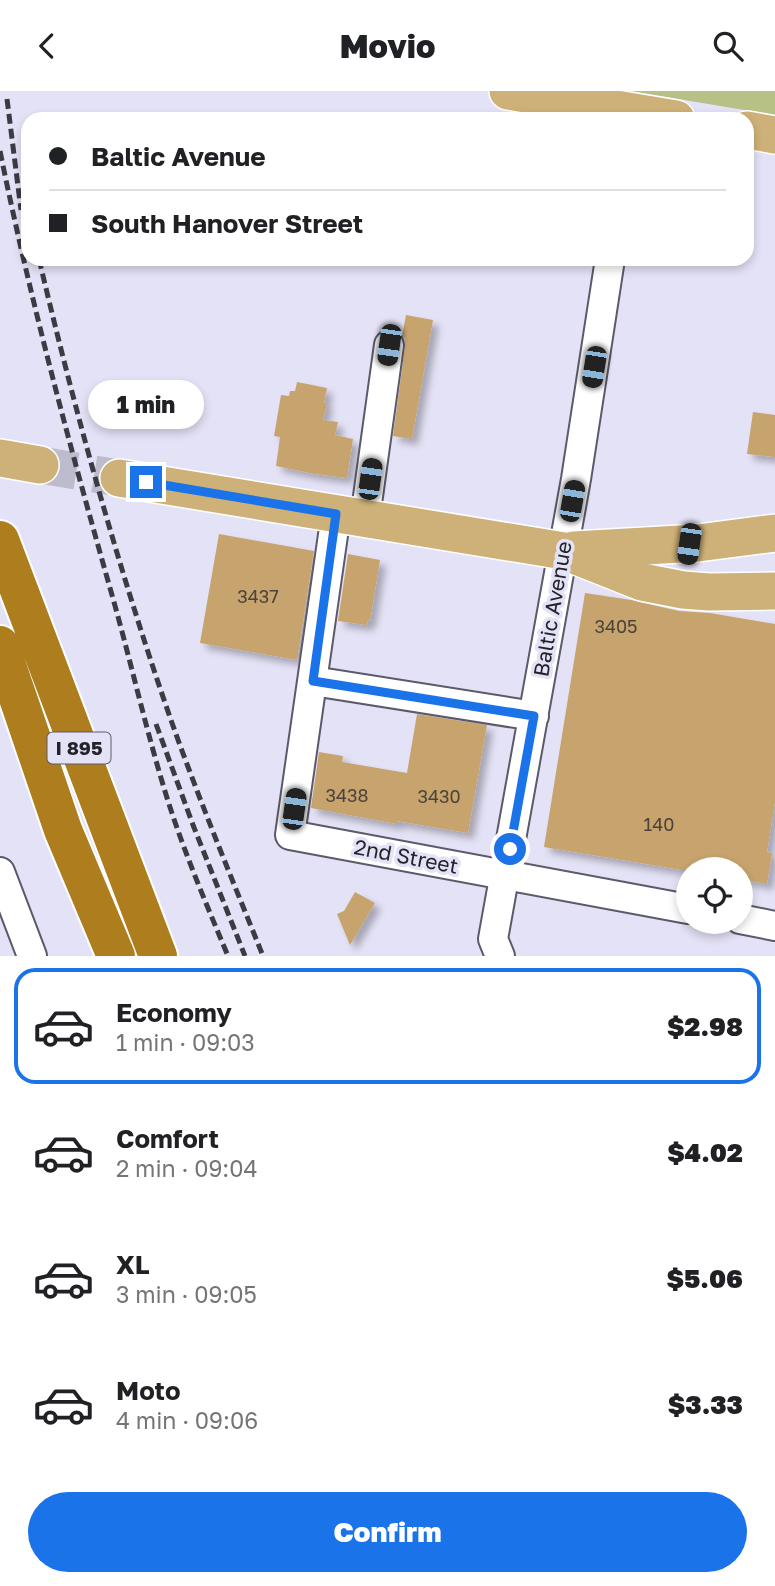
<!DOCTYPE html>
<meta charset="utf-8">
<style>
:root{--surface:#fff;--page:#f6f6f6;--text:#202124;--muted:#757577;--line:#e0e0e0;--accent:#1a73e8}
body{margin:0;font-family:"Golos Text",sans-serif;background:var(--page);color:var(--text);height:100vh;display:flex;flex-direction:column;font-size:26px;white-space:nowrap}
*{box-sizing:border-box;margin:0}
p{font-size:23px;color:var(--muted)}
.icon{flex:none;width:38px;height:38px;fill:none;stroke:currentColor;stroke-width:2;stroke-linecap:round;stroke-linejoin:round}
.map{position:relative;height:865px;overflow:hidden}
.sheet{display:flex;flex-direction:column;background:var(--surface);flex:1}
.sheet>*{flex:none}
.guide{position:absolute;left:21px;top:21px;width:733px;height:154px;border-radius:21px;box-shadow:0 4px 10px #0003;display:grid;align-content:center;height:154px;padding:0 28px;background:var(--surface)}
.controls{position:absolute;left:676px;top:766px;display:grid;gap:14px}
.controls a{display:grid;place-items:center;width:77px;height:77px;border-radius:50%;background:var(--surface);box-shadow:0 4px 10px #0003;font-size:35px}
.end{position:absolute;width:32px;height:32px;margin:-16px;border:9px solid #1a73e8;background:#fff;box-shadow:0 0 0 4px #fff}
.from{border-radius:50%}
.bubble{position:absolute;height:49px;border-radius:24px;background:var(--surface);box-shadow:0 4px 10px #0003;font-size:23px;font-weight:800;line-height:49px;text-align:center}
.car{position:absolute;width:21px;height:42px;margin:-21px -10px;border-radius:9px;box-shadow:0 0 5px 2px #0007;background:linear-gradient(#222 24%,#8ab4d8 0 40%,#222 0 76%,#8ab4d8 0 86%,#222 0)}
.guide b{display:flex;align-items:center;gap:24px;height:66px;font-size:26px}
.guide b+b{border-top:2px solid var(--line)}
.guide i{width:18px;height:18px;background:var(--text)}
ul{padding:12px 0 0;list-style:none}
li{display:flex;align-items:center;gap:21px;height:116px;margin:0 14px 10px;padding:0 14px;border:4px solid transparent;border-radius:21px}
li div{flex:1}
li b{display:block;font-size:26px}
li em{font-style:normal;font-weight:800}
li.active{border-color:var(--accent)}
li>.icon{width:63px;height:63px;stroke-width:1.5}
.action{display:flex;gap:14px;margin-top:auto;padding:14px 28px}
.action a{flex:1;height:80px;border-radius:42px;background:var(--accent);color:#fff;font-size:28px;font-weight:800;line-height:80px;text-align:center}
header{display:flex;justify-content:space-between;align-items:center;height:91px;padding:0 28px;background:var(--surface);font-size:32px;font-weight:800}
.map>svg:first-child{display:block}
.green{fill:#b7c085}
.building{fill:#c7a36d;filter:url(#shadow)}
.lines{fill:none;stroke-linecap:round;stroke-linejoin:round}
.major-tunnel{stroke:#bdbccd;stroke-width:37;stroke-dasharray:37 18;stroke-linecap:butt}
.minor-casing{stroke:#5b596a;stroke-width:32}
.major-casing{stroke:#fff;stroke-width:40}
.highway-casing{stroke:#fff;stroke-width:42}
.minor{stroke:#fff;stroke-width:28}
.major{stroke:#ceb178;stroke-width:37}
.highway{stroke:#ad7d1e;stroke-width:38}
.rail{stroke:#3b3b43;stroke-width:5;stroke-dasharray:10 5;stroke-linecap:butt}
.route{stroke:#1a73e8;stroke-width:9}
.labels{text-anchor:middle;stroke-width:7;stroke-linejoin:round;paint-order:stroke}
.number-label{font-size:18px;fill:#4c433b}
.shield{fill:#e4e2f6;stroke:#5d5c67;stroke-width:2}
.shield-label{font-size:19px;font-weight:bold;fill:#23232a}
.street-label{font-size:21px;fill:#23232a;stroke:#e4e2f6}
</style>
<header><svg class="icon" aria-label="back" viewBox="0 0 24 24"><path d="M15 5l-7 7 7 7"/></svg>Movio<svg class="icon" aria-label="search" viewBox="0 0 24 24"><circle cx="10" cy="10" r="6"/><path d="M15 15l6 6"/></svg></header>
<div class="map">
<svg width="775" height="865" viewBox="0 0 775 865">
<defs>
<filter id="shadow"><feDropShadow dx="6" dy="6" stdDeviation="3.5" flood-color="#0004"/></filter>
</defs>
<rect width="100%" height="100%" fill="#e4e2f6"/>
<path class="green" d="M630 0H775V24Z"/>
<path class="building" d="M406 224 433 229 412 348 393 345 405 256V248L402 245Z
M297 291 327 297 324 312H327L323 329 338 331 335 344 353 348 347 387 315 383 276 375 280 346 274 345 281 304 289 305 290 300H295Z
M753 321 775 324V366L747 363Z
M219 443 314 460 297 569 200 552Z
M348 463 380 469 370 530 368 529 367 534 338 530Z
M585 502 631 509 679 520 710 522 775 533V710L767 761 772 762 767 793 740 788V779H682L544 756Z
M417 623 487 634 468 742 397 730V733L311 717 319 661 343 665 342 671 407 682Z
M355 801 375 812 350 854 337 823 344 820Z"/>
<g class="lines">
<path class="major-tunnel" d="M40 374 119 387"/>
<defs>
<path id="minor" d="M336 423 290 744 688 818
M365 427 389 254
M313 590 534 625
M0 781 32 865
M740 828 775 835
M500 865 493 848 576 388 610 168"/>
<path id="major" d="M508 0 676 28
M747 39 775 44
M0 367 40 374
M119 387 564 460 642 491 683 499 709 501 775 500
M574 459 698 452 775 442"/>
<path id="highway" d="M0 449 158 865
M0 554 63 739 116 865"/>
</defs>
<use href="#minor" class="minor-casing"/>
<use href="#major" class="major-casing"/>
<use href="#highway" class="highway-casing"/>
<use href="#minor" class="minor"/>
<use href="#major" class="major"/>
<use href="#highway" class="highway"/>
<path class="rail" d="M7 8 21 119
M0 60C30 208 69 352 110 497 129 563 144 631 164 697 181 754 205 810 228 865
M39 168C76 325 119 480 172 632 200 711 232 788 263 865
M156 633 193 734 245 865"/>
</g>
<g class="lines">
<path class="route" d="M146 391 336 423 313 590 534 625 510 758"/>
</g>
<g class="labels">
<g class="number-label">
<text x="258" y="512">3437</text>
<text x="616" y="542">3405</text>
<text x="347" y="711">3438</text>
<text x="439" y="712">3430</text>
<text x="659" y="740">140</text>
</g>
<rect class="shield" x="47.5" y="641.5" width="63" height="31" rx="5"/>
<g class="shield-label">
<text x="79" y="664">I 895</text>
</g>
<g class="street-label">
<text transform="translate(553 518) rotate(-80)" y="7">Baltic Avenue</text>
<text transform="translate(406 766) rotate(11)" y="7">2nd Street</text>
</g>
</g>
</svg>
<div class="controls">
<a><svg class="icon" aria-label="locate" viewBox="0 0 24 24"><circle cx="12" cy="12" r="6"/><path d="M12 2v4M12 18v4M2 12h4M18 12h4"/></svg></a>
</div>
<i class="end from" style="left:510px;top:758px"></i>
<i class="end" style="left:146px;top:391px"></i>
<div class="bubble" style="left:88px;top:289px;width:116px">1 min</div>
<i class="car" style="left:389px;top:254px;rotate:188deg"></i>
<i class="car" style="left:594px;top:276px;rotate:189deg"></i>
<i class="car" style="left:370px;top:388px;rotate:8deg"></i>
<i class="car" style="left:572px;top:410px;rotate:10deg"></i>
<i class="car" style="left:689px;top:453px;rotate:188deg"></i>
<i class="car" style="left:294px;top:718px;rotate:8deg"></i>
<div class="guide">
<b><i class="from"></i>Baltic Avenue</b>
<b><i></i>South Hanover Street</b>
</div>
</div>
<section class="sheet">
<ul>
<li class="active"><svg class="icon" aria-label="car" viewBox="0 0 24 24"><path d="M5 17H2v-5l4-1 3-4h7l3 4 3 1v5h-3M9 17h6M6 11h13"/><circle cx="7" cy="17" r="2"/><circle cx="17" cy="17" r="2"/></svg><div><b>Economy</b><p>1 min · 09:03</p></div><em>$2.98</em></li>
<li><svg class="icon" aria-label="car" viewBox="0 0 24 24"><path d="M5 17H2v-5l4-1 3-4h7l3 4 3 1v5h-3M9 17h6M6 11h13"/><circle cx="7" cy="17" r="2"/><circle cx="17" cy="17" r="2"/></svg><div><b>Comfort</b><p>2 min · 09:04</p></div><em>$4.02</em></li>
<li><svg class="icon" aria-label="car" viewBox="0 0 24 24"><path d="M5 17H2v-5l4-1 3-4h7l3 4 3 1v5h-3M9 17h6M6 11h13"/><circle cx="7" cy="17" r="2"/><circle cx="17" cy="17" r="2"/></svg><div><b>XL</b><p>3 min · 09:05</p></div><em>$5.06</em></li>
<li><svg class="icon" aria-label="car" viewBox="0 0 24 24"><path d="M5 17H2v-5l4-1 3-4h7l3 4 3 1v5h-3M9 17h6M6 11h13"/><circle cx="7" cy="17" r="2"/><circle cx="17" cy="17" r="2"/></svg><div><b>Moto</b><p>4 min · 09:06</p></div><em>$3.33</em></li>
</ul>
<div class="action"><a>Confirm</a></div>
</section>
